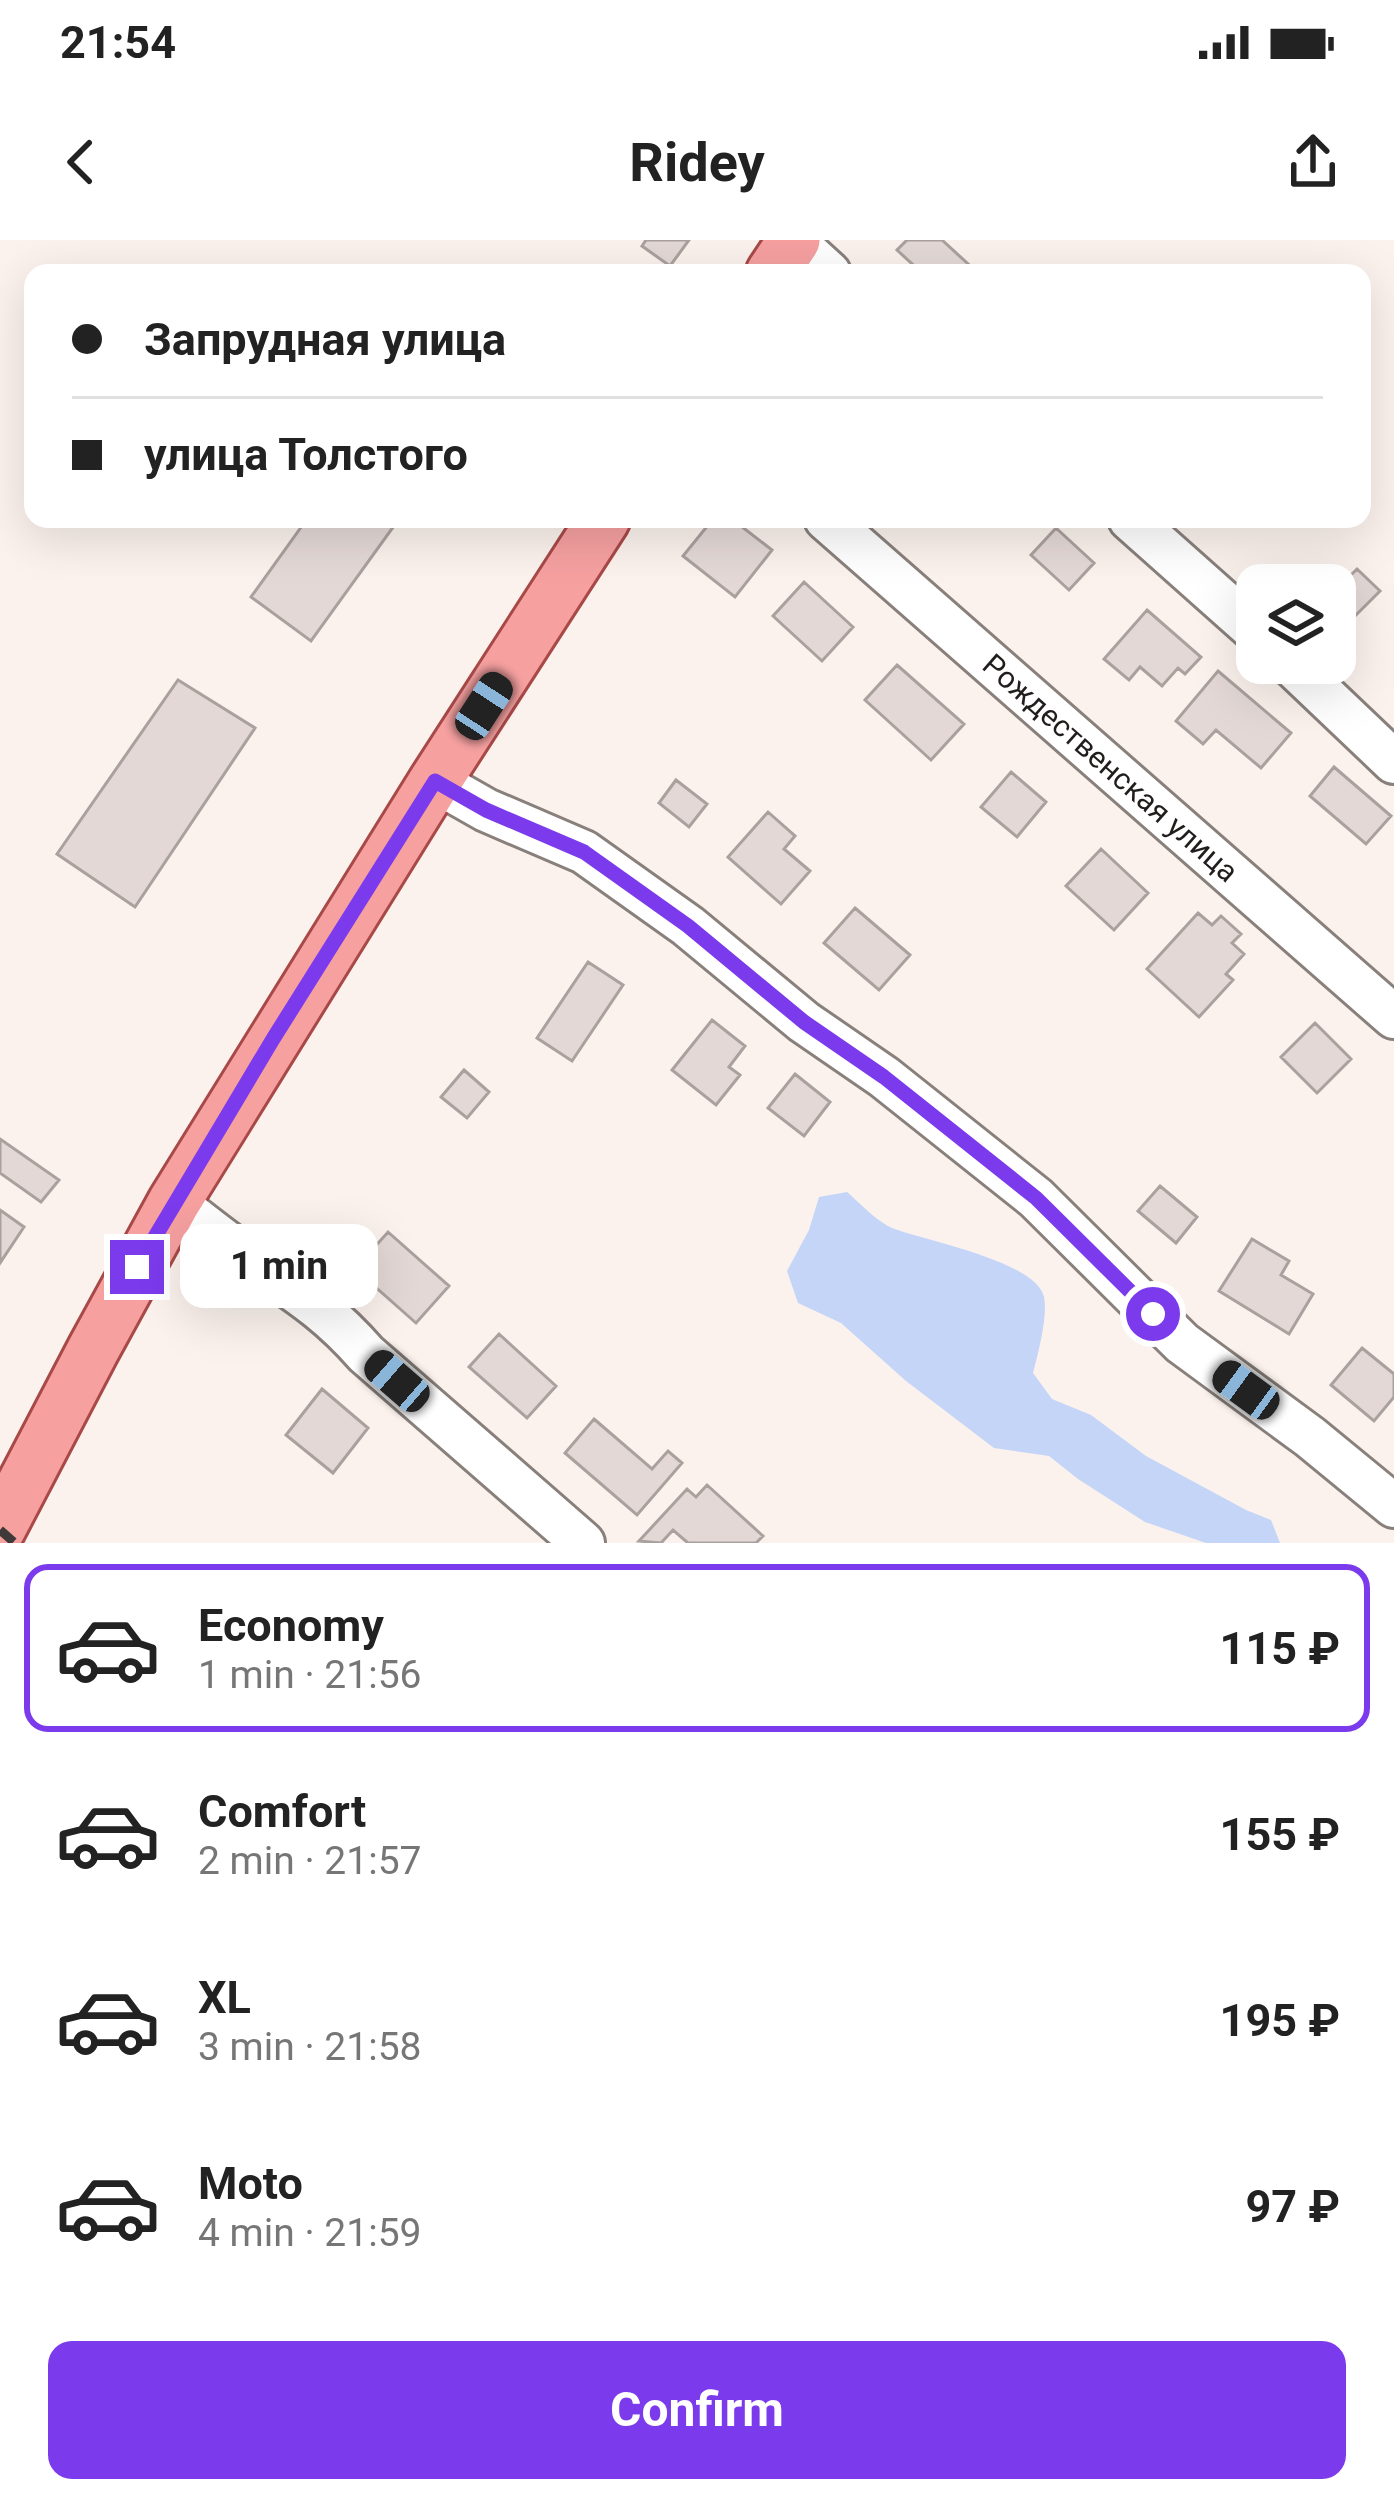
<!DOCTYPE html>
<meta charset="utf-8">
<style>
:root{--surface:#fff;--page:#f6f6f6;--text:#222;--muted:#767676;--line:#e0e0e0;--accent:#7c3aed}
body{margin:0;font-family:Roboto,sans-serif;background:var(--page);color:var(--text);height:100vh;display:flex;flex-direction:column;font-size:45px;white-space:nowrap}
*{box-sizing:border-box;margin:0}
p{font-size:39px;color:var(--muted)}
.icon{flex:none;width:66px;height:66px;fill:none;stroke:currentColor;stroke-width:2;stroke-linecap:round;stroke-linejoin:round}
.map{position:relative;height:1303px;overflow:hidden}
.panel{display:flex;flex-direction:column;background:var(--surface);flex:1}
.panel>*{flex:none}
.guide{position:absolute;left:24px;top:24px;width:1347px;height:264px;border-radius:24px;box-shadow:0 12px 48px #0002;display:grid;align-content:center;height:264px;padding:0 48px;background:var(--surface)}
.controls{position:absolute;left:1236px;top:324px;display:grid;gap:24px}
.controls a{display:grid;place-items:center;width:120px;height:120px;border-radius:24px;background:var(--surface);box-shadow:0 12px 48px #0002;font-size:60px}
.end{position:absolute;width:54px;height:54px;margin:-27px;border:15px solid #7c3aed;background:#fff;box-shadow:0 0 0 6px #fff}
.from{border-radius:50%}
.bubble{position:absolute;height:84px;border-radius:24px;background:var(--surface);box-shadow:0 12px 48px #0002;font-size:39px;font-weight:700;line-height:84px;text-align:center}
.car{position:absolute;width:36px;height:72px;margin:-36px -18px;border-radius:15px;box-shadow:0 0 9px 3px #0007;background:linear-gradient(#222 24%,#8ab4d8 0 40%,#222 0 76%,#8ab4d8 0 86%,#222 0)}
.guide b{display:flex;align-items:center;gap:42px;height:114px;font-size:45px}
.guide b+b{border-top:3px solid var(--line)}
.guide i{width:30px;height:30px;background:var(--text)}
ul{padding:21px 0 0;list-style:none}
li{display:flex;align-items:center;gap:36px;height:168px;margin:0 24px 18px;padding:0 24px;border:6px solid transparent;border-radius:24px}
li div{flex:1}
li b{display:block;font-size:45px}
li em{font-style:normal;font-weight:700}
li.on{border-color:var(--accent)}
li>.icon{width:108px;height:108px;stroke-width:1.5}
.cta{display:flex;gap:24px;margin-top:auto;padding:24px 48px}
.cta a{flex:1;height:138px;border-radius:24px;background:var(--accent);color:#fff;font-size:48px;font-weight:700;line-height:138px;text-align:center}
.status{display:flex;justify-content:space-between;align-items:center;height:84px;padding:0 60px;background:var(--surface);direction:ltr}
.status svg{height:33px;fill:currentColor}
header{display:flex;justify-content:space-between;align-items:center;height:156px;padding:0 48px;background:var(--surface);font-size:54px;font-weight:700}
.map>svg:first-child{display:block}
.water{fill:#c4d5f7}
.building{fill:#e3d8d6;stroke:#aaa09e;stroke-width:3}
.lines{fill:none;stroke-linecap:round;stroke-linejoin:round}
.minor-casing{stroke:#89807c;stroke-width:48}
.major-casing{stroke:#a84948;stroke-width:57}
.minor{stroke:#fff;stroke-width:42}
.major{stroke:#f6a0a0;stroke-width:51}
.rail{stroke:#3f3a39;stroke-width:9;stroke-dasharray:18 9;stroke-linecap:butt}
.route{stroke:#7c3aed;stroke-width:15}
.labels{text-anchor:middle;stroke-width:9;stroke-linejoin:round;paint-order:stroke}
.street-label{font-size:30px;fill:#211d1c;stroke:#fff}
</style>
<div class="status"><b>21:54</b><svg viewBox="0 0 49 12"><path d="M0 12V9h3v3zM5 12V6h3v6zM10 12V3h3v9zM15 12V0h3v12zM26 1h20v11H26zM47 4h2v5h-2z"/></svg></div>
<header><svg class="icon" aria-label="back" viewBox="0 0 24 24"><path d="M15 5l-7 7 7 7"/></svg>Ridey<svg class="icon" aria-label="share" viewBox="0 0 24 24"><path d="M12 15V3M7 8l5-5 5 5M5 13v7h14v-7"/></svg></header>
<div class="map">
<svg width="1394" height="1303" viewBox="0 0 1394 1303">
<rect width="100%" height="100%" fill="#fbf2ed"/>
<path class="water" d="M847 952C861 964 876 981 892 988 925 1001 1036 1021 1044 1057 1048 1076 1038 1114 1033 1133L1052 1159 1091 1175 1146 1216 1246 1270 1271 1280 1280 1303H1206L1145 1282 1078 1239 1049 1216 994 1208 906 1141 841 1083 798 1063 787 1031 809 990 819 957Z"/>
<path class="building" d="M646 0H689L670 26 642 6Z
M907 0H942L978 33H922L897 10Z
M307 279H399L311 401 251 357Z
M713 279H732L772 310 735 357 683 316Z
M1056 288 1094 323 1069 350 1031 315Z
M1357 329 1380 351 1355 376 1335 357V351Z
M804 342 853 387 822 421 773 376Z
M1147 370 1201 417 1185 434 1178 428 1162 446 1140 427 1129 440 1104 419Z
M897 425 964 484 931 520 865 460Z
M1218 431 1291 493 1261 528 1216 490 1203 504 1176 481Z
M178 440 255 488 135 667 57 614Z
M1334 527 1391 576 1366 604 1310 556Z
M1011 532 1046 562 1017 597 981 567Z
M676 540 707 564 689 587 659 563Z
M768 572 795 596 784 609 810 631 781 664 728 617Z
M1101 609 1148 653 1114 690 1066 646Z
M855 668 910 715 879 750 824 703Z
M1198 673 1212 685 1221 676 1241 694 1232 703 1244 714 1226 734 1233 740 1199 777 1147 729Z
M588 722 623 745 572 821 537 798Z
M712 780 745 806 729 827 740 835 716 865 672 830Z
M1315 783 1351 819 1317 853 1281 817Z
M464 830 489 852 467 878 441 857Z
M795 834 830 862 804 896 768 868Z
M0 899 59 940 41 962 0 933Z
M1160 946 1197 977 1176 1003 1138 971Z
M0 970 24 987 0 1023Z
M388 992 449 1046 416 1083 355 1029Z
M1252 999 1289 1021 1281 1035 1313 1054 1289 1094 1219 1051Z
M499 1094 556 1146 527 1178 469 1127Z
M1362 1108 1394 1134V1157L1374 1181 1331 1145Z
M322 1149 368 1188 333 1233 286 1195Z
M594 1179 652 1229 668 1211 682 1223 637 1275 565 1213Z
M707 1245 763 1296 756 1303H688L673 1290 661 1303 639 1301 687 1249 696 1257Z"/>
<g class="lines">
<defs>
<g id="minor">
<path d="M794 1 829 33"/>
<path id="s1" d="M826 279 1394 777"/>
<path d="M1130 279 1257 392"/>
<path d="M1290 423 1394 522"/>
<path d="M435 541 486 570 584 612 688 686 804 782 884 837 1036 958 1182 1103 1310 1197 1394 1266"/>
<path d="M174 962C196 979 218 997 241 1013 290 1048 325 1067 366 1114L583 1303"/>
</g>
<path id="major" d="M772 33 794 0
M0 1288 93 1110 174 962 435 541 604 279"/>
</defs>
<use href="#minor" class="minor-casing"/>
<use href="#major" class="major-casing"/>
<use href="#minor" class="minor"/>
<use href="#major" class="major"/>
<path class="rail" d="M0 1290 15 1303"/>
</g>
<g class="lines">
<path class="route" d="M137 1027 273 799 435 541 486 570 584 612 688 686 804 782 884 837 1036 958 1153 1074"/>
</g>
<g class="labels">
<g class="street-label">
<text dy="10" stroke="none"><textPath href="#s1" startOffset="378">Рождественская улица</textPath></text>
</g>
</g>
</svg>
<div class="controls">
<a><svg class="icon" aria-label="layers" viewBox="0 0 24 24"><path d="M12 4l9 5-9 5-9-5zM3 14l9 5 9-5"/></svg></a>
</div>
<i class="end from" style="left:1153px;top:1074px"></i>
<i class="end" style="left:137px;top:1027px"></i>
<div class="bubble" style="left:180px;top:984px;width:198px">1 min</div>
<i class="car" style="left:484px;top:466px;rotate:33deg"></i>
<i class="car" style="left:397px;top:1141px;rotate:311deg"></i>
<i class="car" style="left:1246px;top:1150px;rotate:306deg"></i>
<div class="guide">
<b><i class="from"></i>Запрудная улица</b>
<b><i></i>улица Толстого</b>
</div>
</div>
<section class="panel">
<ul>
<li class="on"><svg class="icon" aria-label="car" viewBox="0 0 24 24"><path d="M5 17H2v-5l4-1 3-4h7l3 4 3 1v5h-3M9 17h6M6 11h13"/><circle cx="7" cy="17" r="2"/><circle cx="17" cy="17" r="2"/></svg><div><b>Economy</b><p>1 min · 21:56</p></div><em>115 ₽</em></li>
<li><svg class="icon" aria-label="car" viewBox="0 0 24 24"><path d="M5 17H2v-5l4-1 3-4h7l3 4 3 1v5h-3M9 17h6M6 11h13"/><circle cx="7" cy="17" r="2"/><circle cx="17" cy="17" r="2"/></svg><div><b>Comfort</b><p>2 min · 21:57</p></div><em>155 ₽</em></li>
<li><svg class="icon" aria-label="car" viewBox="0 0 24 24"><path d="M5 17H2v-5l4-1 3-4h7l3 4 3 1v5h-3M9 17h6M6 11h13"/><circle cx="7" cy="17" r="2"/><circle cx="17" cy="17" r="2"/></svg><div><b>XL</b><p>3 min · 21:58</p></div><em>195 ₽</em></li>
<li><svg class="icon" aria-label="car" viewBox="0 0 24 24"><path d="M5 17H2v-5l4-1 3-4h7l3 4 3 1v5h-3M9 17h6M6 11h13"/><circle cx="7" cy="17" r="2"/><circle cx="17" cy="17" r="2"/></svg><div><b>Moto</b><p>4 min · 21:59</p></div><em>97 ₽</em></li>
</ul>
<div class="cta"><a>Confirm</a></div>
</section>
